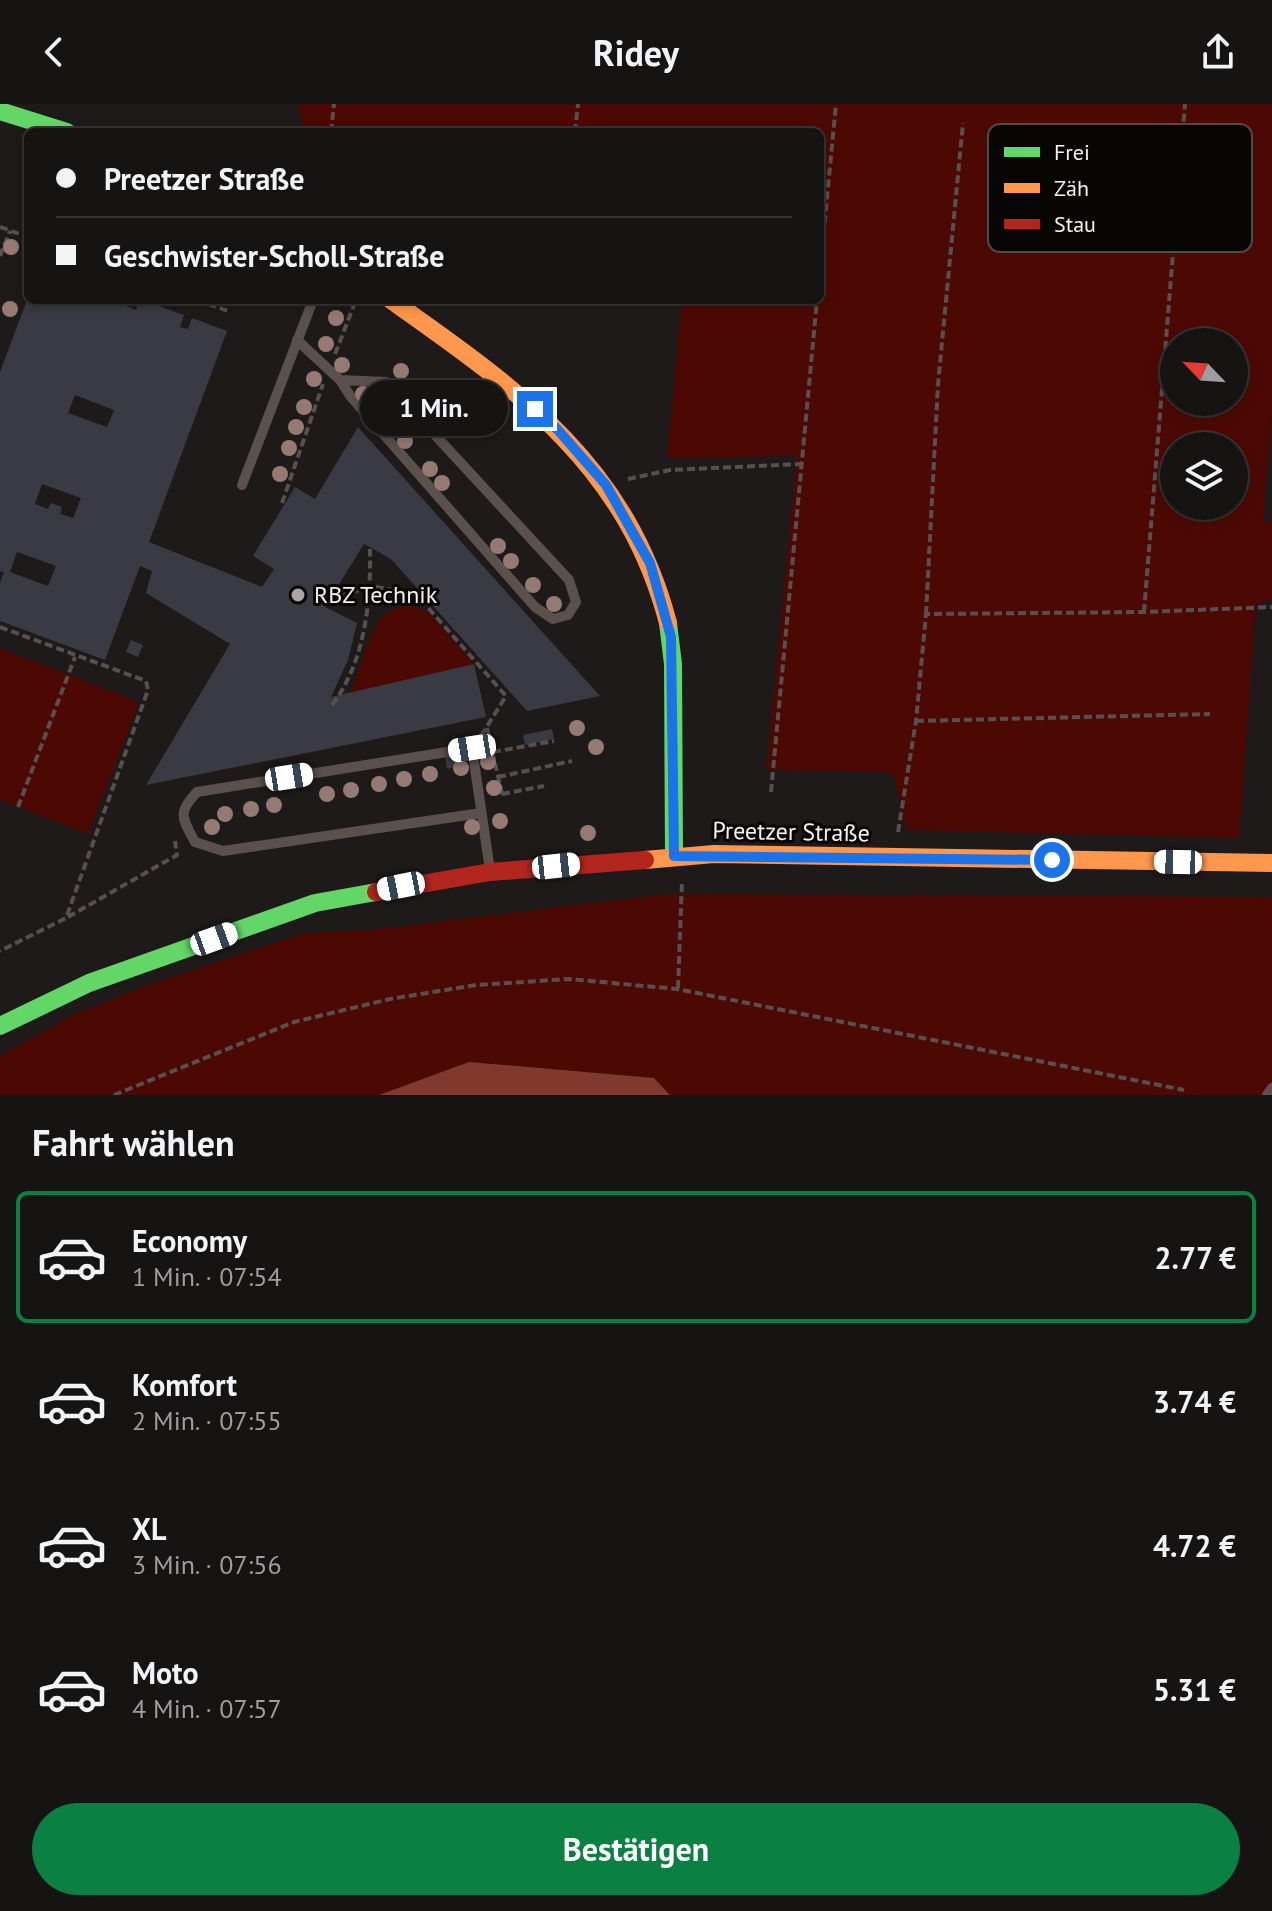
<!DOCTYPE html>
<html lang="de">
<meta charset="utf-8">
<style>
:root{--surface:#161413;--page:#232121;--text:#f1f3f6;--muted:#9e9ea0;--line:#353333;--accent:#0b8043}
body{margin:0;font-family:"PT Sans",sans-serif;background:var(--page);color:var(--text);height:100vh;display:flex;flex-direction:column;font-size:30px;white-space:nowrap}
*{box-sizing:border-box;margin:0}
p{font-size:26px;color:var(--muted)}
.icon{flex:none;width:44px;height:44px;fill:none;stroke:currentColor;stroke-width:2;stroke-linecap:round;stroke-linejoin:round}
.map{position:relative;height:991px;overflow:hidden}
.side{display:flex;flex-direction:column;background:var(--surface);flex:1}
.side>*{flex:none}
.guide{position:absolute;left:24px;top:24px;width:800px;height:176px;border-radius:12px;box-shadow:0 4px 12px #0003,0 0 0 2px var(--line);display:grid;align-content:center;height:176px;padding:0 32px;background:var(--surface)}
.needle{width:52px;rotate:295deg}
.tools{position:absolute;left:1160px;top:224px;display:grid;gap:16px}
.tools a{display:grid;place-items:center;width:88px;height:88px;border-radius:50%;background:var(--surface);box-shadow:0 4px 12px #0003,0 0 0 2px var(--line);font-size:40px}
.end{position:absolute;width:36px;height:36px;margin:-18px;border:10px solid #1a73e8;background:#fff;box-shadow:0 0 0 4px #fff}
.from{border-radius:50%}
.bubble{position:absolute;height:56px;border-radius:28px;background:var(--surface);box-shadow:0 4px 12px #0003,0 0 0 2px var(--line);font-size:26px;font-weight:800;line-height:56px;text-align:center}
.car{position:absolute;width:24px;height:48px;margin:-24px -12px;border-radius:10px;box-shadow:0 0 6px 2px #0007;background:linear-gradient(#fff 24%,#345 0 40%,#fff 0 76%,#345 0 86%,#fff 0)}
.guide b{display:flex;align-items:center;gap:28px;height:76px;font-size:30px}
.guide b+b{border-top:2px solid var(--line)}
.guide i{width:20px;height:20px;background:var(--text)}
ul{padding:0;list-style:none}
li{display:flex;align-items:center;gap:24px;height:132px;margin:0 16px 12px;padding:0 16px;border:4px solid transparent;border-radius:12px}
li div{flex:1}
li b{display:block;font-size:30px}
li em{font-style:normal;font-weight:800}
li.active{border-color:var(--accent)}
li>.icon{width:72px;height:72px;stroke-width:1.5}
h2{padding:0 32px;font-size:36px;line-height:96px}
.cta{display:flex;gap:16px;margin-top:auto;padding:16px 32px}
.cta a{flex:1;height:92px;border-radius:48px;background:var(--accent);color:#fff;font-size:32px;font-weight:800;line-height:92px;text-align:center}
header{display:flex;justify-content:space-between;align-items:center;height:104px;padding:0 32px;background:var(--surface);font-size:36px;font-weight:800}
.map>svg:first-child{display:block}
.green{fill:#4c0904;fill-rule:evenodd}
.water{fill:#81382d}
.building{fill:#393a44;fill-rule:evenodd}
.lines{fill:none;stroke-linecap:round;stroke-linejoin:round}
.path{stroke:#58504f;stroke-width:4;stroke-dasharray:8 4;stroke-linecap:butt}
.lane{stroke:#5a504e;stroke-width:10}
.fast{stroke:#63d668;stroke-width:18}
.slow{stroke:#ff974d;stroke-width:18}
.jam{stroke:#b3261e;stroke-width:18}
.tree{fill:#957973}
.route{stroke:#1a73e8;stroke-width:10}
.poi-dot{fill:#aba6a5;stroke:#080505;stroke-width:3}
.labels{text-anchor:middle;stroke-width:6;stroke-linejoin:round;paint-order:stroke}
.poi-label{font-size:24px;fill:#f7f2f1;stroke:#080505;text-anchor:start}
.street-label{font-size:24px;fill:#f7f2f1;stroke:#080505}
.key{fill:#080505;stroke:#504c4c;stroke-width:2}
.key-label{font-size:22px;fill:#f7f2f1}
</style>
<header><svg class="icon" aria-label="back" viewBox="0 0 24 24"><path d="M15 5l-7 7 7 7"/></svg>Ridey<svg class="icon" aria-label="share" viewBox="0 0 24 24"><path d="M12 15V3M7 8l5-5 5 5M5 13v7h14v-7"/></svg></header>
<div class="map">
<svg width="1272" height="991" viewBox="0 0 1272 991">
<rect width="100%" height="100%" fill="#1e1a19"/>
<path class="green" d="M298 0H1272V305L1263 417 1272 418V495L1256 501 1239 734 907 726 893 669 766 665 797 352 667 354 682 196H820V28H305ZM1174 238H1234V298H1174ZM1174 342H1234V402H1174Z
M411 500 428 508 474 560 486 613 463 618 454 571 398 582 407 629 229 664 346 595C368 562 363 506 411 500Z
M0 544 139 598 88 730 0 696Z
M667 790 1272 793V991H670L654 974 469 958 379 991H0V952L75 910 151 880 306 829 372 826Z"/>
<path class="water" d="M469 958 654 974 670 991H379Z"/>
<path class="building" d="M27 196H122L121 200 136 206 139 196H143L184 211 180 223 188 225 192 214 227 227 149 438 262 483 274 465 253 452 295 383 315 395 358 323 600 592 527 607 391 455 364 440 325 503 357 519 348 556 331 593 474 560 486 613 146 681 230 540 146 489 152 467 140 462 105 556 0 517V479L4 468 0 467V268ZM75 291 114 306 107 323 68 309ZM42 380 81 394 73 414 60 410 62 403 51 399 48 405 35 400ZM17 448 56 462 48 482 10 468Z
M131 536 143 541 138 553 126 548Z
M552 625 554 635 525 641 523 631Z
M453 650 460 654 461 662 447 665 445 651Z"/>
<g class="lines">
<path class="path" d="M331 28 334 0
M575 28 578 0
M0 123 28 133
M0 152 10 127
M820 167 836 0
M197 196 228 207
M335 250 356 196
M628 375 670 366 801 360
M282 399 323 280
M330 496 371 482 416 490 506 592 481 632
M1144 508 1185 0
M926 510 938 280 963 19
M0 523 146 577 148 586 66 814 0 847
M332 601C365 558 371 498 370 445
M916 617 1210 610
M487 624 502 690
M493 648 554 637
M498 673 572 657
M771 688 817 196
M502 690 544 682
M18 703 75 553
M898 728 916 617 926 510 1144 508 1272 503
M68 813 177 751 175 737
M678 884 682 777
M114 991 294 918 390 895 476 881 569 875 677 885 1184 986"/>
<path class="lane" d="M297 236 340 276 386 278 569 476 576 498 568 511 553 515 535 503 351 293 340 276
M242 381 313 196
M481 709 223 747 195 738C182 714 177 709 197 688L472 644 490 766
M1267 991 1272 984"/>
<path class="fast" d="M0 7 67 28
M668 519 673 560 674 752
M0 922 89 879 315 799 376 788"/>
<path class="slow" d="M391 196C518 286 626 360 668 519
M645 756 714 750 1272 759"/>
<path class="jam" d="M376 788 490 768 645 756"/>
</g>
<g class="tree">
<circle cx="11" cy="143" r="8"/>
<circle cx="10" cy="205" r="8"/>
<circle cx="336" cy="214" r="8"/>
<circle cx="326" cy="240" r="8"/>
<circle cx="342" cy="261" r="8"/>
<circle cx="401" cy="267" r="8"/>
<circle cx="314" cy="275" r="8"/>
<circle cx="417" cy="283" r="8"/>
<circle cx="363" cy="290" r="8"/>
<circle cx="304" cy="303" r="8"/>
<circle cx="296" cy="323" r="8"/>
<circle cx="393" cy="324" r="8"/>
<circle cx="405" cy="337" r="8"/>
<circle cx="289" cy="344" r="8"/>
<circle cx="430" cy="365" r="8"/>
<circle cx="280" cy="370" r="8"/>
<circle cx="442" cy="379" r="8"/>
<circle cx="498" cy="442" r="8"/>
<circle cx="511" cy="457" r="8"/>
<circle cx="533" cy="481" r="8"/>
<circle cx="554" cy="500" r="8"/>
<circle cx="577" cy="624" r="8"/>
<circle cx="596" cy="643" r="8"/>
<circle cx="488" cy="658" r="8"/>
<circle cx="461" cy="664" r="8"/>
<circle cx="430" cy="670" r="8"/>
<circle cx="404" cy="675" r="8"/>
<circle cx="379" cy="680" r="8"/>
<circle cx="494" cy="684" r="8"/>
<circle cx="351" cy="686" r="8"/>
<circle cx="327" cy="690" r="8"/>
<circle cx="274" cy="701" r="8"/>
<circle cx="251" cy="705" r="8"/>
<circle cx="225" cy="710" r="8"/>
<circle cx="500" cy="717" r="8"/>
<circle cx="212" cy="723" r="8"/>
<circle cx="472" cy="723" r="8"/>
<circle cx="588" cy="729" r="8"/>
</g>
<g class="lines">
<path class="route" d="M535 305 558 326 606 381 650 459 671 533 674 752 1052 756"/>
</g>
<circle class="poi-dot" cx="298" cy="491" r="8"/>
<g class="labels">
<g class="poi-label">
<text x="314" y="499">RBZ Technik</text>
</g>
<g class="street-label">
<text transform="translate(791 728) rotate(1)" y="8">Preetzer Straße</text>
</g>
</g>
<rect x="988" y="20" width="264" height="128" rx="12" class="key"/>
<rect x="1004" y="43" width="36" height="10" fill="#63d668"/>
<rect x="1004" y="79" width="36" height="10" fill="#ff974d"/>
<rect x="1004" y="115" width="36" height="10" fill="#b3261e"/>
<g class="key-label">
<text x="1054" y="56">Frei</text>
<text x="1054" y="92">Zäh</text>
<text x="1054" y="128">Stau</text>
</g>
</svg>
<div class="tools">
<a><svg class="needle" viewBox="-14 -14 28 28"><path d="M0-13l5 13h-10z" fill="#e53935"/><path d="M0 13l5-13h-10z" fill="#9e9ea0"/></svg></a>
<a><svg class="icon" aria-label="layers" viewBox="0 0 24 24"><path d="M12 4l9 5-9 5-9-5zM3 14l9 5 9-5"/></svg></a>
</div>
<i class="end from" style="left:1052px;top:756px"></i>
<i class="end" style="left:535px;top:305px"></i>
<div class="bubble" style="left:360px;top:276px;width:148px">1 Min.</div>
<i class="car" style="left:472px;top:644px;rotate:261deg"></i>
<i class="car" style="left:289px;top:673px;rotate:81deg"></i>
<i class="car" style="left:1178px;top:758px;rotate:271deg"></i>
<i class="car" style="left:556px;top:762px;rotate:84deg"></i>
<i class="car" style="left:401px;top:782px;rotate:259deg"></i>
<i class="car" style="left:214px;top:835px;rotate:70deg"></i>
<div class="guide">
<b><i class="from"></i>Preetzer Straße</b>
<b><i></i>Geschwister-Scholl-Straße</b>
</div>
</div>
<section class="side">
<h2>Fahrt wählen</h2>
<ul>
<li class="active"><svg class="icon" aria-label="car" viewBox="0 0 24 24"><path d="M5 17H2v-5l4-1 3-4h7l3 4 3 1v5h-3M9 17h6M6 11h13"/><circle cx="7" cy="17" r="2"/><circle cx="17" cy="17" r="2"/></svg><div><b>Economy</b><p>1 Min. · 07:54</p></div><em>2.77 €</em></li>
<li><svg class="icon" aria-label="car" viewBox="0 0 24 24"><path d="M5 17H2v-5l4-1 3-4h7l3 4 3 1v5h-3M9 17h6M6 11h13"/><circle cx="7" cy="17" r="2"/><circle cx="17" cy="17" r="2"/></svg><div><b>Komfort</b><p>2 Min. · 07:55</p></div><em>3.74 €</em></li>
<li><svg class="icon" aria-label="car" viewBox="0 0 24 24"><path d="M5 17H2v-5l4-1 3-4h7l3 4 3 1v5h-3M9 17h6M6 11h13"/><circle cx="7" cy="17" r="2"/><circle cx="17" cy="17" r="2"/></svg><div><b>XL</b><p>3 Min. · 07:56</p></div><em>4.72 €</em></li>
<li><svg class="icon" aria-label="car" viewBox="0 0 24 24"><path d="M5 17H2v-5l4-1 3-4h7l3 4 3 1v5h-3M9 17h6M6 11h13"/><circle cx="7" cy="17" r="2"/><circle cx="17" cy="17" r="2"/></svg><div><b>Moto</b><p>4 Min. · 07:57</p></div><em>5.31 €</em></li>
</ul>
<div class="cta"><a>Bestätigen</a></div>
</section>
